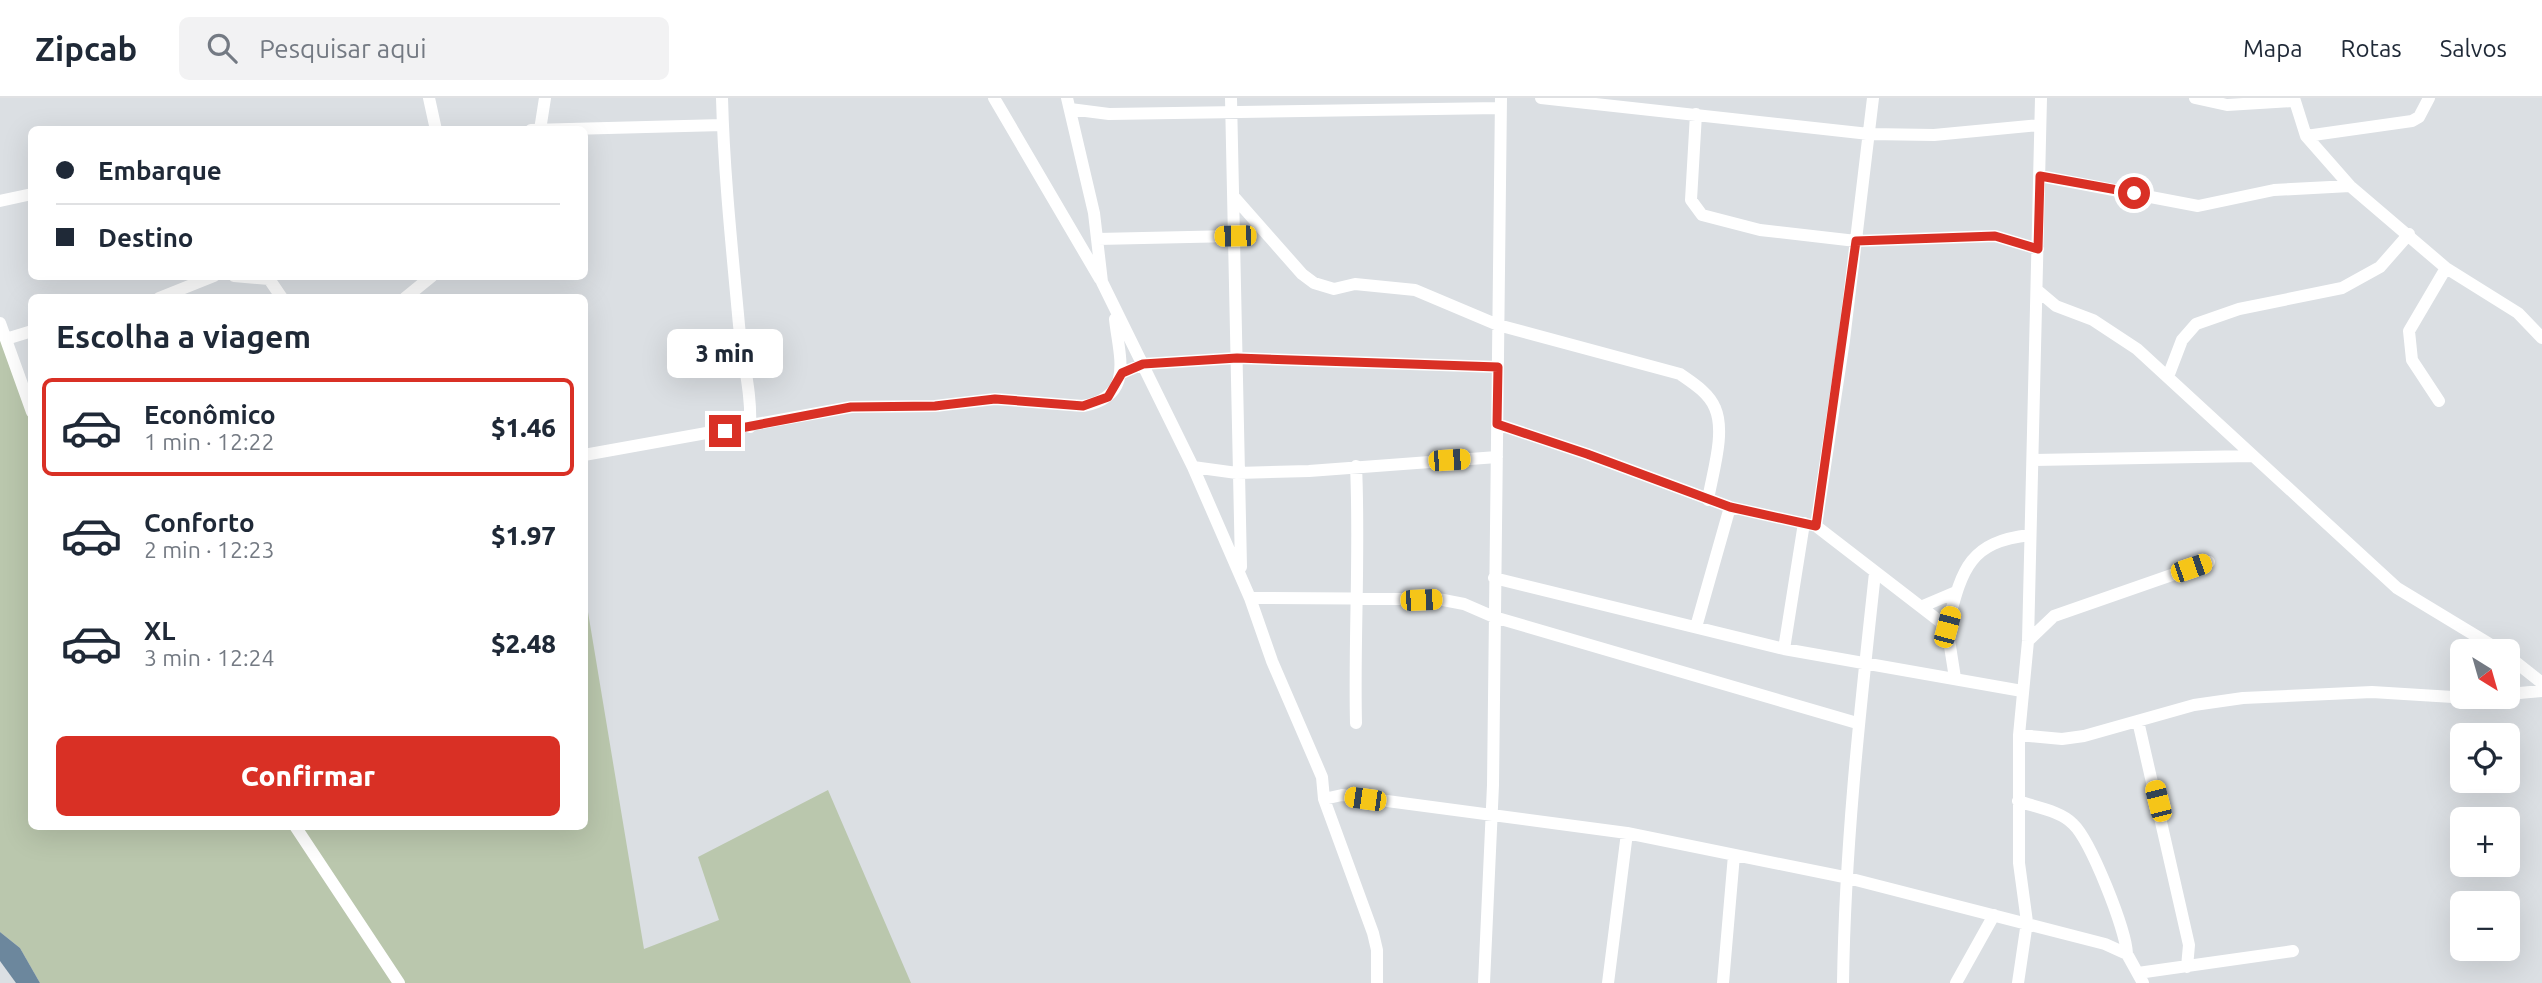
<!DOCTYPE html>
<html lang="pt">
<meta charset="utf-8">
<style>
:root{--surface:#fff;--page:#f2f2f3;--text:#1f2937;--muted:#747a83;--line:#e0e1e3;--accent:#d93025}
body{margin:0;font-family:Ubuntu,sans-serif;background:var(--page);color:var(--text);height:100vh;display:flex;flex-direction:column;font-size:26px;white-space:nowrap}
*{box-sizing:border-box;margin:0}
p{font-size:23px;color:var(--muted)}
.icon{flex:none;width:38px;height:38px;fill:none;stroke:currentColor;stroke-width:2;stroke-linecap:round;stroke-linejoin:round}
.map{position:relative;flex:1;overflow:hidden}
.side{position:absolute;left:28px;top:196px;width:560px;height:536px;display:flex;flex-direction:column;background:var(--surface);border-radius:10px;box-shadow:0 7px 28px #0002}
.side>*{flex:none}
.banner{position:absolute;left:28px;top:28px;width:560px;height:154px;border-radius:10px;box-shadow:0 7px 28px #0002;display:grid;align-content:center;height:154px;padding:0 28px;background:var(--surface)}
.needle{width:46px;rotate:143deg}
.tools{position:absolute;left:2450px;top:541px;display:grid;gap:14px}
.tools a{display:grid;place-items:center;width:70px;height:70px;border-radius:10px;background:var(--surface);box-shadow:0 7px 28px #0002;font-size:35px}
.end{position:absolute;width:32px;height:32px;margin:-16px;border:9px solid #d93025;background:#fff;box-shadow:0 0 0 4px #fff}
.from{border-radius:50%}
.bubble{position:absolute;height:49px;border-radius:10px;background:var(--surface);box-shadow:0 7px 28px #0002;font-size:23px;font-weight:800;line-height:49px;text-align:center}
.car{position:absolute;width:21px;height:42px;margin:-21px -10px;border-radius:9px;box-shadow:0 0 5px 2px #0007;background:linear-gradient(#f5c518 24%,#345 0 40%,#f5c518 0 76%,#345 0 86%,#f5c518 0)}
.banner b{display:flex;align-items:center;gap:24px;height:66px;font-size:26px}
.banner b+b{border-top:2px solid var(--line)}
.banner i{width:18px;height:18px;background:var(--text)}
ul{padding:0;list-style:none}
li{display:flex;align-items:center;gap:21px;height:98px;margin:0 14px 10px;padding:0 14px;border:4px solid transparent;border-radius:10px}
li div{flex:1}
li b{display:block;font-size:26px}
li em{font-style:normal;font-weight:800}
li.current{border-color:var(--accent)}
li>.icon{width:63px;height:63px;stroke-width:1.5}
h2{padding:0 28px;font-size:32px;line-height:84px}
.cta{display:flex;gap:14px;margin-top:auto;padding:14px 28px}
.cta a{flex:1;height:80px;border-radius:10px;background:var(--accent);color:#fff;font-size:28px;font-weight:800;line-height:80px;text-align:center}
header{display:flex;align-items:center;gap:42px;box-sizing:border-box;height:98px;padding:0 35px;background:var(--surface);border-bottom:2px solid var(--line)}
header strong{font-size:33px}
nav{display:flex;gap:38px;margin-inline-start:auto;font-size:24px}
.search{width:490px;height:63px;background:var(--page);display:flex;align-items:center;gap:18px;box-sizing:border-box;padding:0 24px;border-radius:10px;color:var(--muted);font-size:26px}
.map>svg:first-child{display:block}
.green{fill:#bac7ad}
.water{fill:#6c879d}
.lines{fill:none;stroke-linecap:round;stroke-linejoin:round}
.minor{stroke:#fff;stroke-width:12}
.route{stroke:#d93025;stroke-width:9}
</style>
<header>
<strong>Zipcab</strong>
<div class="search"><svg class="icon" aria-label="search" viewBox="0 0 24 24"><circle cx="10" cy="10" r="6"/><path d="M15 15l6 6"/></svg>Pesquisar aqui</div>
<nav><a>Mapa</a><a>Rotas</a><a>Salvos</a></nav>
</header>
<div class="map">
<svg width="2542" height="885" viewBox="0 0 2542 885">
<rect width="100%" height="100%" fill="#dbdfe3"/>
<path class="green" d="M0 236 31 304 32 728H584L585 496 644 851 719 822 698 759 828 692 911 885H40L20 850 0 834Z"/>
<path class="water" d="M0 834 20 850 40 885H16L0 863Z"/>
<g class="lines">
<path class="minor" d="M429 0 436 32
M722 0C724 76 732 151 739 227 742 261 752 294 750 329
M994 0 1100 181
M1067 0 1094 115 1102 184 1193 369 1250 500 1438 501 1464 506 1494 519 1857 625
M1231 0 1241 469
M1541 0 1869 36 1934 37 2039 27
M2195 0 2227 7 2293 3
M2294 0 2306 38 2350 88 2446 170 2518 215 2542 240
M1070 11 1109 16 1500 10
M1696 16 1691 102 1702 117 1760 132 1856 143 1995 138 2038 151
M531 32 723 27
M540 32 545 0
M2306 38 2412 23 2419 19 2429 0
M2040 78 2198 108 2274 92 2350 88
M1234 99 1302 176 1314 185 1334 191 1355 186 1415 192 1498 227 1680 276C1693 285 1709 295 1715 310 1726 335 1712 376 1708 402
M0 103 32 96
M1097 141 1235 138
M234 178 269 181 282 200
M2037 192 2056 208 2093 222 2137 251 2397 490 2501 553
M159 200 214 178
M405 200 432 178
M0 225 32 314
M6 241 32 233
M1122 275 1143 266 1237 260 1498 269
M2169 276 2182 242 2196 226 2239 211 2342 190 2380 169 2409 136
M2439 303 2412 262 2409 233 2446 170
M1497 326 1587 356 1730 409 1816 428 1947 529 1955 580
M584 357 851 309 935 308 995 301 1083 308C1135 298 1119 259 1115 221
M2034 362 2252 358
M1193 369 1237 375 1309 373 1497 359
M1816 428 1844 242 1873 0
M1494 480 1784 551 2022 593
M1250 500 1272 563 1322 679 1324 701 1373 835 1377 852V885
M1923 508 1956 494
M1696 529 1730 409
M1947 529C1962 473 1967 444 2030 437
M2028 543 2054 518 2209 464
M1784 551 1804 425
M2508 558 2542 585
M2508 596 2542 593
M2138 623 2189 847 2187 869
M1356 625C1354 539 1360 454 1356 368
M2019 637 2062 641 2084 638 2194 607 2243 600 2372 594 2469 600 2487 598
M1324 701 1342 697 1627 735 1844 779 2105 846 2127 856 2143 885
M2018 703C2035 709 2061 713 2073 726 2091 743 2126 832 2127 856
M295 728 399 885
M2138 875 2293 853
M1484 885 1493 687 1501 0
M1608 885 1627 735
M1723 885 1734 757
M1843 885C1845 746 1860 613 1875 475
M1956 885 1994 817
M2018 885 2027 824 2019 765V637L2028 543 2041 0"/>
</g>
<g class="lines">
<path class="route" d="M725 333 851 309 935 308 995 301 1083 308 1108 299 1122 275 1143 266 1237 260 1498 269 1497 326 1587 356 1730 409 1816 428 1856 143 1995 138 2038 151 2040 78 2134 95"/>
</g>
</svg>
<div class="tools">
<a><svg class="needle" viewBox="-14 -14 28 28"><path d="M0-13l5 13h-10z" fill="#e53935"/><path d="M0 13l5-13h-10z" fill="#747a83"/></svg></a>
<a><svg class="icon" aria-label="locate" viewBox="0 0 24 24"><circle cx="12" cy="12" r="6"/><path d="M12 2v4M12 18v4M2 12h4M18 12h4"/></svg></a>
<a>+</a>
<a>−</a>
</div>
<i class="end from" style="left:2134px;top:95px"></i>
<i class="end" style="left:725px;top:333px"></i>
<div class="bubble" style="left:667px;top:231px;width:116px">3 min</div>
<i class="car" style="left:1235px;top:138px;rotate:269deg"></i>
<i class="car" style="left:1449px;top:362px;rotate:86deg"></i>
<i class="car" style="left:2191px;top:470px;rotate:71deg"></i>
<i class="car" style="left:1421px;top:502px;rotate:88deg"></i>
<i class="car" style="left:1947px;top:529px;rotate:15deg"></i>
<i class="car" style="left:1365px;top:701px;rotate:278deg"></i>
<i class="car" style="left:2158px;top:703px;rotate:346deg"></i>
<div class="banner">
<b><i class="from"></i>Embarque</b>
<b><i></i>Destino</b>
</div>
<section class="side">
<h2>Escolha a viagem</h2>
<ul>
<li class="current"><svg class="icon" aria-label="car" viewBox="0 0 24 24"><path d="M5 17H2v-5l4-1 3-4h7l3 4 3 1v5h-3M9 17h6M6 11h13"/><circle cx="7" cy="17" r="2"/><circle cx="17" cy="17" r="2"/></svg><div><b>Econômico</b><p>1 min · 12:22</p></div><em>$1.46</em></li>
<li><svg class="icon" aria-label="car" viewBox="0 0 24 24"><path d="M5 17H2v-5l4-1 3-4h7l3 4 3 1v5h-3M9 17h6M6 11h13"/><circle cx="7" cy="17" r="2"/><circle cx="17" cy="17" r="2"/></svg><div><b>Conforto</b><p>2 min · 12:23</p></div><em>$1.97</em></li>
<li><svg class="icon" aria-label="car" viewBox="0 0 24 24"><path d="M5 17H2v-5l4-1 3-4h7l3 4 3 1v5h-3M9 17h6M6 11h13"/><circle cx="7" cy="17" r="2"/><circle cx="17" cy="17" r="2"/></svg><div><b>XL</b><p>3 min · 12:24</p></div><em>$2.48</em></li>
</ul>
<div class="cta"><a>Confirmar</a></div>
</section>
</div>
